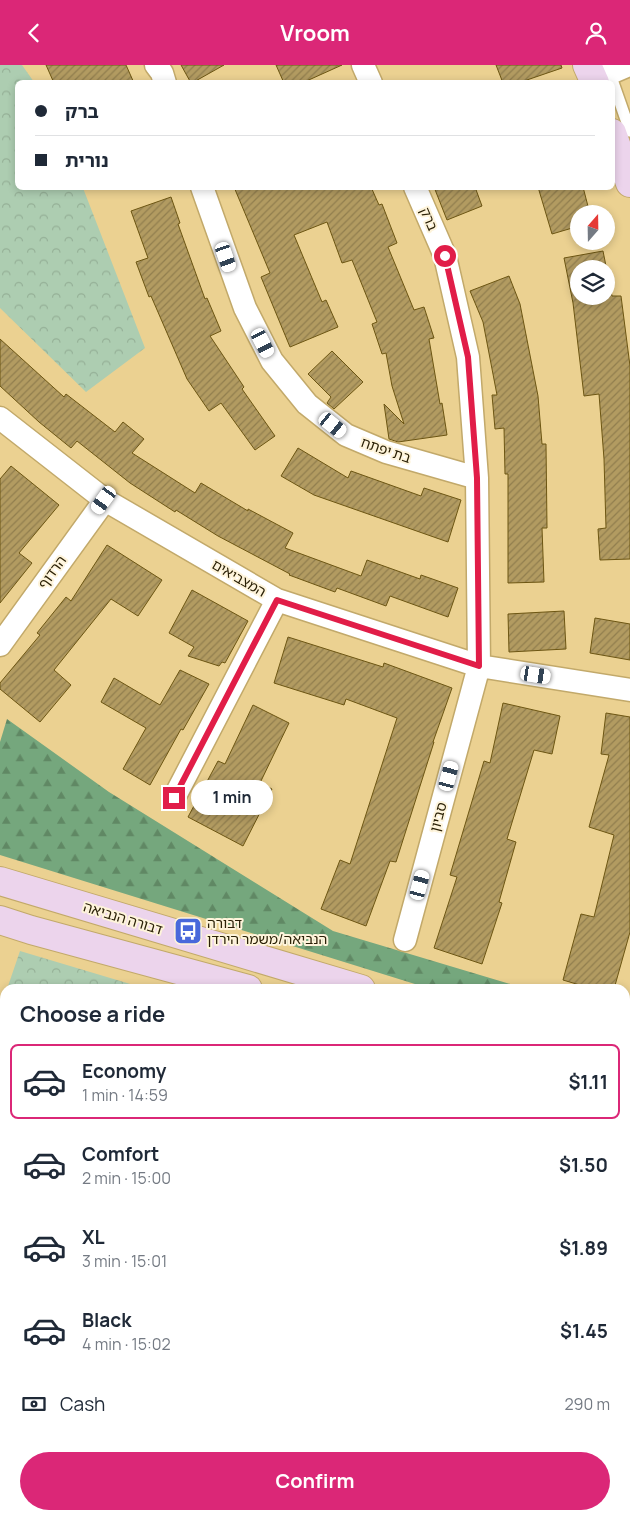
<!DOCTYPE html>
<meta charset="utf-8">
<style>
:root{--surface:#fff;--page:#f6f6f7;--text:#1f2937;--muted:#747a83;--line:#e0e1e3;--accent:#db2777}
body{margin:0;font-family:Manrope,"Noto Sans Hebrew",sans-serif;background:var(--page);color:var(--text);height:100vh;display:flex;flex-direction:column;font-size:19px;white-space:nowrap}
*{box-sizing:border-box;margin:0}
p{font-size:16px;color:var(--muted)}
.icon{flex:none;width:28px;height:28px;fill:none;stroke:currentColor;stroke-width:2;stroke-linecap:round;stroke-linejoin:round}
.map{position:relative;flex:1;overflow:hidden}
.side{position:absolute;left:0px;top:919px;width:630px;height:536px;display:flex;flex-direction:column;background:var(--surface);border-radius:15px 15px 0 0;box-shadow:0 2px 8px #0003}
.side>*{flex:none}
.banner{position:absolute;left:15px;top:15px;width:600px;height:110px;border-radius:8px;box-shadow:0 2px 8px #0003;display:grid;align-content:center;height:110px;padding:0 20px;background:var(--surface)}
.needle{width:32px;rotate:20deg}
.fabs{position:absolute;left:570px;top:140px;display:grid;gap:10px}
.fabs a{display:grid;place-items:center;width:45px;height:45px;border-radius:50%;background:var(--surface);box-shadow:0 2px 8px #0003;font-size:25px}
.end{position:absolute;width:22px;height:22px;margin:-11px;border:6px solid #e11d48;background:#fff;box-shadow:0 0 0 2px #fff}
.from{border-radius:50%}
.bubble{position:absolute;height:35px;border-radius:18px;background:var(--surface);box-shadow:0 2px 8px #0003;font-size:16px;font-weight:700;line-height:35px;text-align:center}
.car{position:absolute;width:15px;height:30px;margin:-15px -8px;border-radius:6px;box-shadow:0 0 4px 1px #0007;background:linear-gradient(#fff 24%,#345 0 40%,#fff 0 76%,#345 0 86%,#fff 0)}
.banner b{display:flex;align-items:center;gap:18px;height:48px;font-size:19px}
.banner b+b{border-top:1px solid var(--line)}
.banner i{width:12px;height:12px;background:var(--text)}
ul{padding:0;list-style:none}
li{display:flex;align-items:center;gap:15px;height:75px;margin:0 10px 8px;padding:0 10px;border:2px solid transparent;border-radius:8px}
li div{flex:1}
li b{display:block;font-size:19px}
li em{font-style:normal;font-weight:700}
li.on{border-color:var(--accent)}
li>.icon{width:45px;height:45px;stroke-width:1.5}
h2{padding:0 20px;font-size:22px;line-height:60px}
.pay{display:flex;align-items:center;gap:12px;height:55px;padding:0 20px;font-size:19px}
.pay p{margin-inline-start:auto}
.cta{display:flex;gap:10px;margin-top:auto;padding:10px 20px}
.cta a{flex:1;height:58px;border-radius:30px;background:var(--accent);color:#fff;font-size:20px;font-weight:700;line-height:58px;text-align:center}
header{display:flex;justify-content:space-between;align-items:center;height:65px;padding:0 20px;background:var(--accent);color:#fff;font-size:22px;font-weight:700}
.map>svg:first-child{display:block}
.forest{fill:url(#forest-firs)}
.park{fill:url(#park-crowns)}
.building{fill:url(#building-hatch);stroke:#6d5613;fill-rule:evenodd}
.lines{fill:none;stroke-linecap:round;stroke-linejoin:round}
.lane-casing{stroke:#c2a96a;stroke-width:14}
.street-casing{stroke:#c2a96a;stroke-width:25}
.secondary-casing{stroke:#c2a96a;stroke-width:30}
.lane{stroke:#fff;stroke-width:11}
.street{stroke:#fff;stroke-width:22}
.secondary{stroke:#ecd4ec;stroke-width:28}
.route{stroke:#e11d48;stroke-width:6}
.labels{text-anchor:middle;stroke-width:4;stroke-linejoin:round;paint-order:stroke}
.street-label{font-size:14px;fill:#2b2107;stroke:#fef4db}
.poi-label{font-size:14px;fill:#2b2107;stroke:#fef4db;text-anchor:start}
</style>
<header><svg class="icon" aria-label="back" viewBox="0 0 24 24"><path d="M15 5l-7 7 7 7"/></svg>Vroom<svg class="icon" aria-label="person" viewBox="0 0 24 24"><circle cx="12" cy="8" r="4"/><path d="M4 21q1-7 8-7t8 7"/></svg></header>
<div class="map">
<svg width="630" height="1454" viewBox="0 0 630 1454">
<defs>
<pattern id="forest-firs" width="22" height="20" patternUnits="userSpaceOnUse" patternTransform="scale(1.25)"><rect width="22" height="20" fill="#75a77d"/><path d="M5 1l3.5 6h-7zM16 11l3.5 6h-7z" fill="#608864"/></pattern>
<pattern id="park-crowns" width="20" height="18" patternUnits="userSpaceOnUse" patternTransform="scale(1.25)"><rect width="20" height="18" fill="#adcdb1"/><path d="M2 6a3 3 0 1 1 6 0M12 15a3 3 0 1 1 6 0" fill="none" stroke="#95b097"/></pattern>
<pattern id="building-hatch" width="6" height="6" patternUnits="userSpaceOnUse" patternTransform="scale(1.25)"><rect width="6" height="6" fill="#b29b61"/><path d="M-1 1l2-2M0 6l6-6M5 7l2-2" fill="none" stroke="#917e4e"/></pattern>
</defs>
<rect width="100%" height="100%" fill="#ebd191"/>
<path class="forest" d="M7 654 109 727 333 866 527 924H431L0 790V677Z"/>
<path class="park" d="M0 0H22L34 17 18 18V122L83 123 145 283 86 327 0 243Z
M20 886 147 924H7Z
M5 1186V1271L0 1278V1194Z
M0 1367 5 1371V1450H64L61 1454H0Z
M319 1450H514L517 1454H320Z"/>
<path class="building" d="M46 0H126L134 18H54Z
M181 0H224L192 18H191Z
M276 0H342L302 18H284Z
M496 0H561L562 3 518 18H503Z
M234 122H371L379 140 382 139 397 178 388 182 414 245 424 242 434 273 429 274 440 339 442 338 447 370 398 377 389 374 384 339 404 359 392 321 386 288 382 289 372 259 377 257 352 195 342 198 327 157 294 170 322 237 326 235 338 262 290 282 261 212 270 208Z
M434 122H475L482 141 447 155Z
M538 122H583L590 149H579V161L552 169Z
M171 132 180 158 178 159 205 234 207 233 221 266 210 271 244 322 242 324 275 371 255 385 221 338 209 346 187 314 151 231 149 232 136 197 148 193 131 146Z
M603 186 612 231H621L630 301V494L600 495 598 464 606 463 604 394 599 329 584 331 573 238 564 193ZM579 204H606V231H579Z
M509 211 520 239 538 331 542 379H546L547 463H542L544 517 508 518V409H505L504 363 495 364 492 330H497L483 257 470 226Z
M0 274 64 332 66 329 115 367 123 357 144 374 132 388 195 428 201 418 248 446V444L293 468 285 483 361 511 367 495 420 514 421 510 458 523 448 552 390 531 386 541 337 523 335 527 289 510 290 509 218 471 176 445 175 447 130 418 77 376 71 383 39 357 0 321Z
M332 286 363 317 334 344 327 338 331 332 308 309Z
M298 383 348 413 351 406 421 431 424 423 461 435 448 477 314 430 281 411Z
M11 401 59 440 19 488 32 498 0 538V414Z
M107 480 162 515 138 551 111 534 54 605 71 620 40 657 0 624V618L40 570 37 568 66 532 71 536Z
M192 525 248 556 225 598 222 597 219 601 188 591 194 582 169 568Z
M564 546 566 584 509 587 508 549Z
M595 553 630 559V595L590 588Z
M288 572 383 602 384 598 452 623 433 677H434L396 797 390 796 366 861 321 844 340 795 350 799 397 653 346 634 344 640 274 618Z
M180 605 209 619 183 665 181 664 150 720 123 704 146 663 101 637 114 613 160 640Z
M503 638 560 651 552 689 534 685 507 774 516 777 499 837 502 838 482 899 434 883 457 812 450 810 484 696 490 698Z
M253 640 289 658 260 718 272 724 243 781 188 752 218 696 225 699Z
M606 648 630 652V867L614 924H593L563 915 581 849 594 852 614 770 589 762 609 690 601 689Z"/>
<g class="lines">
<defs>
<path id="lane" d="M609 6 630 66"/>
<path id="street" d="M156 0 162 8 165 18
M363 0 371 18
M594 15 629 0
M202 122 245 243 272 296 307 339 346 370 386 387 477 413
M0 353 105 435 277 535 479 601 630 625
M0 580 105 435
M174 733 277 535
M405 875 479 601 477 413 468 292 445 191 415 122
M0 977 5 966
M625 1179 630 1183
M625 1439 630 1447
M212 1450 214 1454
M76 1454 79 1450"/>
<path id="secondary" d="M587 0 595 18
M612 68 630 118
M0 816 361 924
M0 855 31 865 248 924
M625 1008 630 990
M625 1049 630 1052
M0 1293 5 1287"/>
</defs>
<use href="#lane" class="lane-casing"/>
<use href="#street" class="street-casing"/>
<use href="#secondary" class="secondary-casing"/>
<use href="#lane" class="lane"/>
<use href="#street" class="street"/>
<use href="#secondary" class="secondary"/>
</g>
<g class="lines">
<path class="route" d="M174 733 277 535 479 601 477 413 468 292 445 191"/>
</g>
<defs>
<symbol id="bus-square" viewBox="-11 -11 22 22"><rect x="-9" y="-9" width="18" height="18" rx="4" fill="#4868db" stroke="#fef4db"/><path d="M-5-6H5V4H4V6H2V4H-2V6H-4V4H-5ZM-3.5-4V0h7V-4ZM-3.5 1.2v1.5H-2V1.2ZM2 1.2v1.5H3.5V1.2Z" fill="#fff"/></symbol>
</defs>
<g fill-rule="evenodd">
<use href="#bus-square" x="172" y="850" width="32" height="32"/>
</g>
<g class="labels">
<g class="street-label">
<text transform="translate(429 154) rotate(67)" y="5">ברק</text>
<text transform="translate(386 385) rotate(19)" y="5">בת יפתח</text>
<text transform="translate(52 507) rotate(-54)" y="5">הרדוף</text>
<text transform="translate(239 513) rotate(30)" y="5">המצביאים</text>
<text transform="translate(438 752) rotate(-75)" y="5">סביון</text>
<text transform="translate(123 853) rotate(17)" y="5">דבורה הנביאה</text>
</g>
<g class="poi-label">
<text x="207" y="863">דבורה<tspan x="207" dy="16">הנביאה/משמר הירדן</tspan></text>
</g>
</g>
</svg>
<div class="fabs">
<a><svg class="needle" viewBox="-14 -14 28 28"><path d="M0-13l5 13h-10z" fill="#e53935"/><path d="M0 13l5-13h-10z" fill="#747a83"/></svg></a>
<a><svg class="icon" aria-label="layers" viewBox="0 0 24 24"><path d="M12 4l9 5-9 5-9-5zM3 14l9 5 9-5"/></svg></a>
</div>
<i class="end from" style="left:445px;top:191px"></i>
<i class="end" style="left:174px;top:733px"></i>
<div class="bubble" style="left:191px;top:715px;width:82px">1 min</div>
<i class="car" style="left:226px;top:192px;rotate:161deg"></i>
<i class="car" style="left:263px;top:278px;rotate:153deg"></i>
<i class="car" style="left:333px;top:360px;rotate:129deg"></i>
<i class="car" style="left:104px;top:435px;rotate:216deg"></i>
<i class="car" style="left:536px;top:610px;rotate:99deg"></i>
<i class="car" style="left:449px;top:711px;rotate:15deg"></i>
<i class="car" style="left:420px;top:820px;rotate:15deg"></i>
<div class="banner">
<b><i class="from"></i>ברק</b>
<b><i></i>נורית</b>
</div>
<section class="side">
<h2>Choose a ride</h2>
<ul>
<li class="on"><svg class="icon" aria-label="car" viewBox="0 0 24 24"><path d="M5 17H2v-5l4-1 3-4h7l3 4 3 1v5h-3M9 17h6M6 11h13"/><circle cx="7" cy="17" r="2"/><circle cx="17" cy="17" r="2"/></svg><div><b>Economy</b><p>1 min · 14:59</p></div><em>$1.11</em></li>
<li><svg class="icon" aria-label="car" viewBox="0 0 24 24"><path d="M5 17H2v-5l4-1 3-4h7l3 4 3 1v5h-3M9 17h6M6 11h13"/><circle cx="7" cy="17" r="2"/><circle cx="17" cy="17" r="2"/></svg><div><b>Comfort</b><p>2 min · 15:00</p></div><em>$1.50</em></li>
<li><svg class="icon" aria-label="car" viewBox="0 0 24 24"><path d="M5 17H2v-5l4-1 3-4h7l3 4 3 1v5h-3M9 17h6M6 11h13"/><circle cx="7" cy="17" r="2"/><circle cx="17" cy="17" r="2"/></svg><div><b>XL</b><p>3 min · 15:01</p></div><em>$1.89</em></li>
<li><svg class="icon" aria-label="car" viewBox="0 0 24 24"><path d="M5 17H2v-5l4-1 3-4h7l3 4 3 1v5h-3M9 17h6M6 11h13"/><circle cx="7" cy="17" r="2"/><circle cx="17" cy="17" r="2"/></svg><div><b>Black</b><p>4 min · 15:02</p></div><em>$1.45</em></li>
</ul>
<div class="pay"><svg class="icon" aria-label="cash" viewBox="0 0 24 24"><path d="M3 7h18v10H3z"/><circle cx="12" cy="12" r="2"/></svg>Cash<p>290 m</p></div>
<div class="cta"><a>Confirm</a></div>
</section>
</div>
